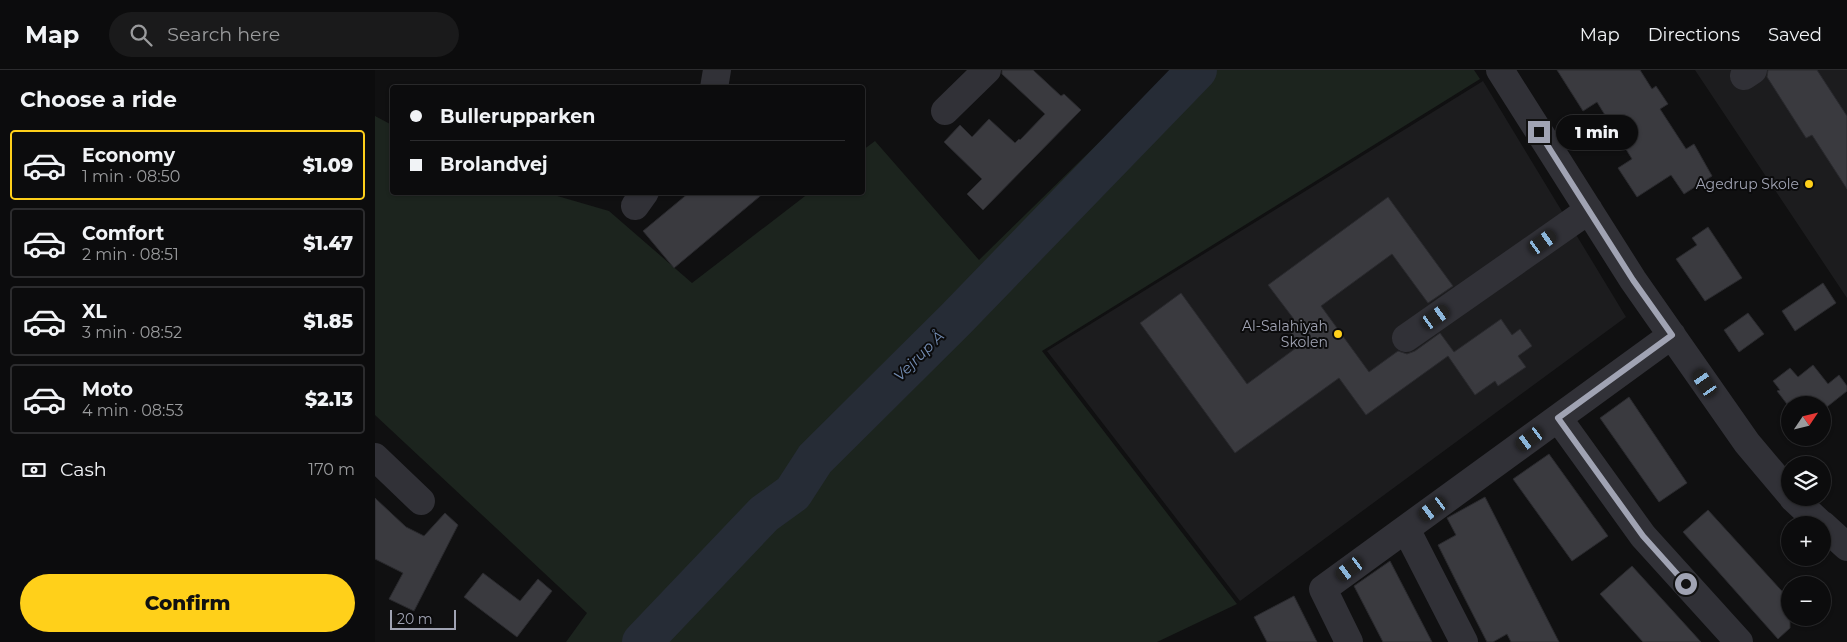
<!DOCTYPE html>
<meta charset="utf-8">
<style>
:root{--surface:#0c0c0d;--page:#1a1a1b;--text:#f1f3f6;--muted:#9a9b9d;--line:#2c2c2e;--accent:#ffd01a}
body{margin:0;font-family:Montserrat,sans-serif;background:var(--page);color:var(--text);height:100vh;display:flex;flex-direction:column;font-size:19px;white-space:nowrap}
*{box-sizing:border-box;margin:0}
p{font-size:16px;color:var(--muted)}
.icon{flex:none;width:28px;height:28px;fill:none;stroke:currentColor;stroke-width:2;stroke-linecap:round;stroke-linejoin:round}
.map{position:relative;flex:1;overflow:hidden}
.panel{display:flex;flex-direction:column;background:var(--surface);width:375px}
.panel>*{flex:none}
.guide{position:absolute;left:15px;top:15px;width:475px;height:110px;border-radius:5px;box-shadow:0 1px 4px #0004,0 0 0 1px var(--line);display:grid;align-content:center;height:110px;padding:0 20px;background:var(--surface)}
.needle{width:32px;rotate:55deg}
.buttons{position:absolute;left:1406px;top:326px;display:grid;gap:10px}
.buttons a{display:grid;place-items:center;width:50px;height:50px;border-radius:50%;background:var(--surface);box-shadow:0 1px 4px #0004,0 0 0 1px var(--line);font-size:25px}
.scale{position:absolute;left:15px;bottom:12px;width:66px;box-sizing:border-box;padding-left:5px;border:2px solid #a0a3b3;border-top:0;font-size:14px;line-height:18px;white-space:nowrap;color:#a0a3b3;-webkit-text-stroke:4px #0b0b0c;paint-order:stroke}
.end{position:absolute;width:22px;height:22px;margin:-11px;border:6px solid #a0a3b3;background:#111;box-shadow:0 0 0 2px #111}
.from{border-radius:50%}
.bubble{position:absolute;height:35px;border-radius:18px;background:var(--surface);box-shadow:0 1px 4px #0004,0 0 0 1px var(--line);font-size:16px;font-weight:800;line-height:35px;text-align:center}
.car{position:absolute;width:15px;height:30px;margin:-15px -8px;border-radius:6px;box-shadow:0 0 4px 1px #0007;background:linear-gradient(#222 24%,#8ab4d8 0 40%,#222 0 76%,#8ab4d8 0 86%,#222 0)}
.guide b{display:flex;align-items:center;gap:18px;height:48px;font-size:19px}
.guide b+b{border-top:1px solid var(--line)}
.guide i{width:12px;height:12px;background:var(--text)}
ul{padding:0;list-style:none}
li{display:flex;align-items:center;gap:15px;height:70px;margin:0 10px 8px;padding:0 10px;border:2px solid var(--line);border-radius:5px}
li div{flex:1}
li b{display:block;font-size:19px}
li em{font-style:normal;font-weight:800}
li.on{border-color:var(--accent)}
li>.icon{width:45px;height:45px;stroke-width:1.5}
h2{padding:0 20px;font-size:22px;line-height:60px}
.pay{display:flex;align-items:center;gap:12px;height:55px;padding:0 20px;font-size:19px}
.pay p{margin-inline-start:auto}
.button{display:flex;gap:10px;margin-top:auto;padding:10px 20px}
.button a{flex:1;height:58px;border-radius:30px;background:var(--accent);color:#111;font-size:20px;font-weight:800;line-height:58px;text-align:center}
header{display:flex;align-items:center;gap:30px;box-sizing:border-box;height:70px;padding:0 25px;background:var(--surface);border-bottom:1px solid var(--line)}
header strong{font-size:24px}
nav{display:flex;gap:28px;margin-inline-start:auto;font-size:18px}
.search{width:350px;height:45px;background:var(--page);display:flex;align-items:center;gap:12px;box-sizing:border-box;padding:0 18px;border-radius:28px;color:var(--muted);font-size:19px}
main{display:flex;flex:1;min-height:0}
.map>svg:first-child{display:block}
.built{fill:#1c1c1e}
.green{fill:#1c241e}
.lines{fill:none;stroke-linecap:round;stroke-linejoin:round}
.river{stroke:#262c36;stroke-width:40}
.building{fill:#3a3a3f;stroke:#2a2a2e}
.minor{stroke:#313137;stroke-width:28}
.route{stroke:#a0a3b3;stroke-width:6}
.poi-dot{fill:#ffd01a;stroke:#0b0b0c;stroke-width:2}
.labels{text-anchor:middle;stroke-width:4;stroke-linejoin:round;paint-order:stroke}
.poi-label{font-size:14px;fill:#a0a3b3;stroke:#0b0b0c;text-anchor:end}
.water-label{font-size:15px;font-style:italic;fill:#738cb2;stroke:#0b0b0c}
</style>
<header>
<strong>Map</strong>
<div class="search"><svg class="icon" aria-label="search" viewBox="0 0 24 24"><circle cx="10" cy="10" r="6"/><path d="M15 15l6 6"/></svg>Search here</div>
<nav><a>Map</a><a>Directions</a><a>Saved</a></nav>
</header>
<main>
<section class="panel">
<h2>Choose a ride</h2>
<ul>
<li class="on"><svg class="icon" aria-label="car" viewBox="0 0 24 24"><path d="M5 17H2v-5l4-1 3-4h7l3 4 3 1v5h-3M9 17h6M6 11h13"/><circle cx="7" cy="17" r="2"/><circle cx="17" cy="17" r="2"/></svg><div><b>Economy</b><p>1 min · 08:50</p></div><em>$1.09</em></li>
<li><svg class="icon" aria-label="car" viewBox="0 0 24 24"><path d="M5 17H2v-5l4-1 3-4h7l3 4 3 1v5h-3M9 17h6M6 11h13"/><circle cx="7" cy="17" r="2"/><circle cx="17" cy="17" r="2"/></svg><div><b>Comfort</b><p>2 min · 08:51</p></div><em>$1.47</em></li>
<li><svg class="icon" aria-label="car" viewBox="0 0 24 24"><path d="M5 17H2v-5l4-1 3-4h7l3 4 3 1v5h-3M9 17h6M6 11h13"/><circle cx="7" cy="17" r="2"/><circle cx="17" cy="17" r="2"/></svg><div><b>XL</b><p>3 min · 08:52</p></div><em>$1.85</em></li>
<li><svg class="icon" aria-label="car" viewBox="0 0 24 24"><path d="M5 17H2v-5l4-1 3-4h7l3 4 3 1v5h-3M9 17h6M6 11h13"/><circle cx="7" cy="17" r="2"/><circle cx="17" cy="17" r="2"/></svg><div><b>Moto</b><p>4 min · 08:53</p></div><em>$2.13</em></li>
</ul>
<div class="pay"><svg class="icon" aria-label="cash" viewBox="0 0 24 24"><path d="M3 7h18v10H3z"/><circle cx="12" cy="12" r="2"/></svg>Cash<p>170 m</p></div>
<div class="button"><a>Confirm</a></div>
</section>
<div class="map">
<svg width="1472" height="572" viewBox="0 0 1472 572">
<rect width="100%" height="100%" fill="#101011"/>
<path class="built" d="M1320 0H1472V228Z
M1108 11 1251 247 865 531 672 281Z"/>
<path class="green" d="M798 0H1099L1105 9 667 281 862 534 782 572H191L212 543 0 345V46L17 55 18 122 172 123 234 141 317 213 434 123 488 122V80L500 71 604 190Z"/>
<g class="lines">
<path class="river" d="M267 572 389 444 418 423 440 389 581 249 822 0"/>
</g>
<path class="building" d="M627 0H658L686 26 689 24 706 40 608 140 592 124 607 109 569 72 585 55 597 67 614 49 640 73 644 69 645 70 670 44 627 4Z
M1182 0H1265L1277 19 1281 16 1293 34 1285 39 1311 79 1319 74 1337 106 1309 124 1296 105 1262 127 1243 98 1257 89 1222 32 1208 41Z
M1393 0H1442L1472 46V119L1437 65 1431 68 1392 7Z
M315 122H390L299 198 268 161Z
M1013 127 1078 216 1053 233 1017 184 946 236 994 302 1023 281 1032 284 1040 281 1065 263 1079 282 1126 249 1137 265 1145 259 1157 276 1143 286 1151 297 1123 316 1120 311 1100 325 1073 286 991 345 964 308 860 383 765 253 806 223 872 314 925 275 909 254 918 248 893 215Z
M1333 157 1367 208 1330 231 1301 189 1322 175 1317 168Z
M1448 213 1461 233 1420 261 1407 241Z
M1373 243 1389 264 1364 282 1349 260Z
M1438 295 1453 314 1464 305 1472 316V321L1448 340V335H1415V338L1402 321 1405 320 1398 311 1415 298 1423 307Z
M1254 327 1312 413 1284 432 1225 348Z
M1174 384 1233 466 1197 491 1138 409Z
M1110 427 1184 572H1136L1132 564 1118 572H1112L1086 521 1063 475 1081 465 1072 448Z
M0 428 31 457 49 466 70 443 83 455 39 541 14 529 28 503 0 489Z
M1333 440 1415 530V558L1403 569 1308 462Z
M1015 491 1057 572H1008L979 516Z
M1257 496 1326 572H1268L1225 524Z
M108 503 145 531 163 509 177 521 142 567 89 527Z
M919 526 942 572H892L879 547Z"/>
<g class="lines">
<path class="minor" d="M1125 0 1258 210 1372 373 1415 424
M1369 6 1378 0
M339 18 342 0
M570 41 612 0
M260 136 270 122
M1031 268 1214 140
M1183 348 1268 466 1364 572
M0 387 46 431
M1418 428 1447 455
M1448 455 1472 477
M1031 459 1089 572
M974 572 948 519 1297 265"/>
</g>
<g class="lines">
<path class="route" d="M1164 62 1258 210 1297 265 1183 348 1268 466 1311 514"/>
</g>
<g class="poi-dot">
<circle cx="1434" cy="114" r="5"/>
<circle cx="963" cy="264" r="5"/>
</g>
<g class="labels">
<g class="poi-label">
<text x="1424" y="119">Agedrup Skole</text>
<text x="953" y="261">Al-Salahiyah<tspan x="953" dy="16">Skolen</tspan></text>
</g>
<g class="water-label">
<text transform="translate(544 286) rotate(-45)" y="5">Vejrup Å</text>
</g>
</g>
</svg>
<div class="buttons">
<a><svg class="needle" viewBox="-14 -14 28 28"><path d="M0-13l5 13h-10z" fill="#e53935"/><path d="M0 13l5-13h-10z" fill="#9a9b9d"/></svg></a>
<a><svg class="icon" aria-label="layers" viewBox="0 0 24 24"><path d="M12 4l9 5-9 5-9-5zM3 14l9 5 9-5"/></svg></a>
<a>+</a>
<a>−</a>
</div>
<div class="scale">20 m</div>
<i class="end from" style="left:1311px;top:514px"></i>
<i class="end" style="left:1164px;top:62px"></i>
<div class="bubble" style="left:1181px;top:45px;width:82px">1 min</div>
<i class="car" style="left:1168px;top:172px;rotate:55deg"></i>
<i class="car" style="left:1061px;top:247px;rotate:55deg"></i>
<i class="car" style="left:1330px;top:313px;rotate:325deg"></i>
<i class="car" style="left:1155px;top:369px;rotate:234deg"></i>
<i class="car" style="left:1058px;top:439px;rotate:234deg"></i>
<i class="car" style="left:975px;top:499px;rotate:234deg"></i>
<div class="guide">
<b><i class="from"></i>Bullerupparken</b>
<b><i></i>Brolandvej</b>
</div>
</div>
</main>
